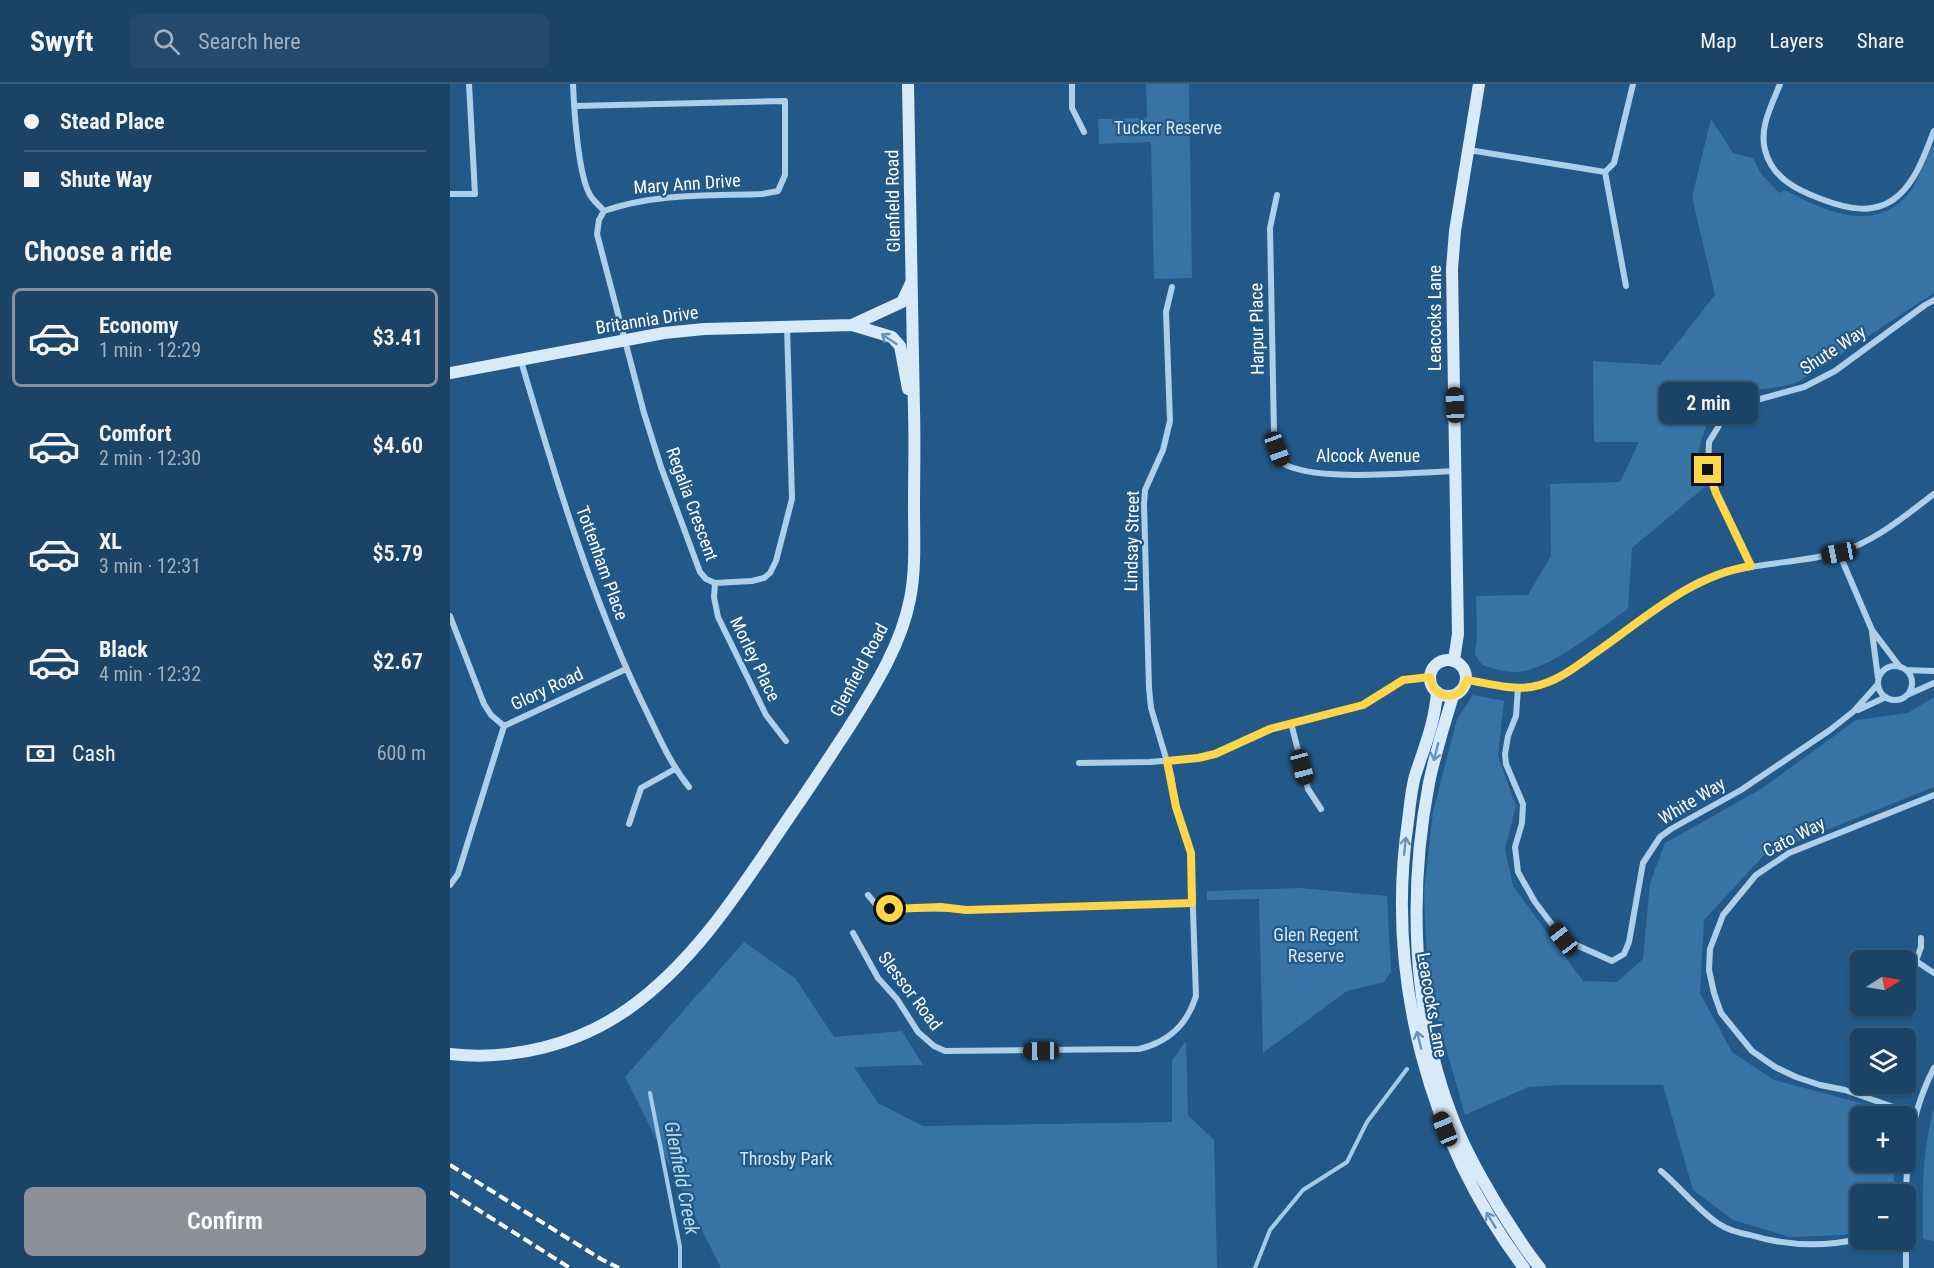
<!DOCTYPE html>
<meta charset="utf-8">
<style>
:root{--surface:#1a4366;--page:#234a6c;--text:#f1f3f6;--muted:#9fb0bf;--line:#385c7a;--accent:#8c9099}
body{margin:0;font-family:"Roboto Condensed",sans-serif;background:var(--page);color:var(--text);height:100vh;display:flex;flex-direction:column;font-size:22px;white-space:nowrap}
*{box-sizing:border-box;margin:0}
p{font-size:20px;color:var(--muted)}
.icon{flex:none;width:33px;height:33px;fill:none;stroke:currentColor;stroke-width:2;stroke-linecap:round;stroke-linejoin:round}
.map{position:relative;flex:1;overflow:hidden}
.panel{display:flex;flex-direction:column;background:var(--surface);width:450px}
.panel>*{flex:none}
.top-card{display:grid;align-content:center;height:132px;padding:0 24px;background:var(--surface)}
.needle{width:39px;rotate:79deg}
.tools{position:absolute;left:1400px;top:866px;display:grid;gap:12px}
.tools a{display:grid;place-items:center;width:66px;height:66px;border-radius:9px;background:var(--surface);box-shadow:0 2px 4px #0004,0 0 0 2px var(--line);font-size:30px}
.end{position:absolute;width:27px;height:27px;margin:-14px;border:8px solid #ffd54a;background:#111;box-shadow:0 0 0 3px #111}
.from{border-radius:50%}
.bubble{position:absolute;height:42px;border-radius:9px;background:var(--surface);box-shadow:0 2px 4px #0004,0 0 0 2px var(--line);font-size:20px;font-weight:600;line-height:42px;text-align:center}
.car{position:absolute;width:18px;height:36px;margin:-18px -9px;border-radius:8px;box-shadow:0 0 4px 2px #0007;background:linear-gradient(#222 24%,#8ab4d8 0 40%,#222 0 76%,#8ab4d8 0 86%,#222 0)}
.top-card b{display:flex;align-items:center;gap:21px;height:57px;font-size:22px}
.top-card b+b{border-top:2px solid var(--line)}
.top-card i{width:15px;height:15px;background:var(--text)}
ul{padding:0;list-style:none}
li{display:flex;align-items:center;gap:18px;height:99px;margin:0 12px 9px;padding:0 12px;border:3px solid transparent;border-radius:9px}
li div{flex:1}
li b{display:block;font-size:22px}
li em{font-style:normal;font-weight:600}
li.active{border-color:var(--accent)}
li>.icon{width:54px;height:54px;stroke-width:1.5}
h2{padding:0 24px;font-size:27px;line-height:72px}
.pay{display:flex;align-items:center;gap:15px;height:66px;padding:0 24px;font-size:22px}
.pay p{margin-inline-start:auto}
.button{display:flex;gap:12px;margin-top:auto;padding:12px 24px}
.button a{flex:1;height:69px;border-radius:9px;background:var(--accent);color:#fff;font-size:24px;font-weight:600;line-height:69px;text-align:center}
header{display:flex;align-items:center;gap:36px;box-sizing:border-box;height:84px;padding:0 30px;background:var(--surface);border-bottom:2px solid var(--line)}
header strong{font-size:28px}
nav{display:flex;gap:33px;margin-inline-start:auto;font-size:21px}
.search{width:420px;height:54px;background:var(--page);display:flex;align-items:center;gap:15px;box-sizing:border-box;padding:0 21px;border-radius:9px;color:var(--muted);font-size:22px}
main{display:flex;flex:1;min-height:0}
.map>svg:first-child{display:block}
.green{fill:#3773a5}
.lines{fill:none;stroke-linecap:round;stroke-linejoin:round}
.stream{stroke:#a2cbeb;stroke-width:4}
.street{stroke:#aecfea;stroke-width:6}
.secondary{stroke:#d8e9f8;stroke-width:12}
.rail{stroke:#fff;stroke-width:4;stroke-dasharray:10 4.5;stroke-linecap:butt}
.oneway{stroke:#6b93b5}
.route{stroke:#ffd54a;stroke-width:8}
.labels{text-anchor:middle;stroke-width:4.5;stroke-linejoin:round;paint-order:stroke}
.park-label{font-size:18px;fill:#d2e7f7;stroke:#235988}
.street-label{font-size:18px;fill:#fff;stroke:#235988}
.water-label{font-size:20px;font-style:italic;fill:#b9d8f1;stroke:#235988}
</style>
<header>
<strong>Swyft</strong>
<div class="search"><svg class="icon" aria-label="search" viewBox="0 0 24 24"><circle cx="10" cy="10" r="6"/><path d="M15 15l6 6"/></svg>Search here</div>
<nav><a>Map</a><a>Layers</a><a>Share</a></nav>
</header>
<main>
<section class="panel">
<div class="top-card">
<b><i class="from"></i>Stead Place</b>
<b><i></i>Shute Way</b>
</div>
<h2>Choose a ride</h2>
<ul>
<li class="active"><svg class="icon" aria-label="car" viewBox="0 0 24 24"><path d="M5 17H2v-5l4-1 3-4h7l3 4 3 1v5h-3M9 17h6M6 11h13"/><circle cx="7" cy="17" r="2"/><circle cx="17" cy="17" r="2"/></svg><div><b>Economy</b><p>1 min · 12:29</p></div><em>$3.41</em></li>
<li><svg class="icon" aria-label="car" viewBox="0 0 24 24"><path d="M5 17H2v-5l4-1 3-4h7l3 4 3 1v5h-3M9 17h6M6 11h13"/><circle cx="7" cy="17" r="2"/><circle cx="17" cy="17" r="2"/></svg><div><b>Comfort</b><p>2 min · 12:30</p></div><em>$4.60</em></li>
<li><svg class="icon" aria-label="car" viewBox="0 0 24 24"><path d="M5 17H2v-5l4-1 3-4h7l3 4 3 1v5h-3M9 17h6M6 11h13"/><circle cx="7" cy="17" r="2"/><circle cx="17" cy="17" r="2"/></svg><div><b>XL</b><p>3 min · 12:31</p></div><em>$5.79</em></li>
<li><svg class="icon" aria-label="car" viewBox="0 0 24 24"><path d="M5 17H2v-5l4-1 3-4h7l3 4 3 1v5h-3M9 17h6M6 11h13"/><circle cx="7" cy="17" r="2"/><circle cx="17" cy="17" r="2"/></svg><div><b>Black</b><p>4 min · 12:32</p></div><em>$2.67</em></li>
</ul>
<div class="pay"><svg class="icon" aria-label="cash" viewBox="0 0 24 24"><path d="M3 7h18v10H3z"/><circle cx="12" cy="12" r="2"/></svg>Cash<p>600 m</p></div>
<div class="button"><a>Confirm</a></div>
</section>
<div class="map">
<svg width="1484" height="1184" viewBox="0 0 1484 1184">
<rect width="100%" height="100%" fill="#235988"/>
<path class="green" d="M696 0H739L742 194 704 195 701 58 649 60 648 35 697 34Z
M1261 35 1283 69 1303 74 1311 90 1329 109 1335 106C1375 128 1429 152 1462 105 1471 92 1474 71 1484 60V209L1350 297C1331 305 1310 304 1290 309 1257 319 1244 366 1248 396L1255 403 1182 464 1178 525C1148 545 1099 588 1064 588 1053 588 1042 584 1032 581L1025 570 1027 553 1026 512 1078 511 1101 472 1100 400 1170 398 1189 358H1144L1143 277 1210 281 1265 211 1242 113Z
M1023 611 1054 617 1048 672 1066 722 1055 765 1063 802 1133 897 1167 898 1193 875 1200 799 1215 759 1311 705 1406 636 1458 629 1484 613V703L1314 771 1254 836 1250 909 1282 968 1324 996 1452 1030V1032H1410V1077H1446L1442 1110H1410V1146L1395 1151 1340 1153 1283 1136 1243 1106 1213 1001H1114L1078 1003 1015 1031 978 900 974 808 983 728 1007 635Z
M850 804 937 812 941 888 934 898 897 907 813 969 809 815 757 816V807Z
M294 858 345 894 384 953 452 947 473 981 404 983 428 1019 473 1042 722 1038V976L736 957 738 1031 764 1056 767 1184H271L175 993Z
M1484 1023V1157L1473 1155C1472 1107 1472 1070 1484 1023Z"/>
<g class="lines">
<path class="stream" d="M200 1009 230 1163V1184
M805 1184 820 1146 853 1106 897 1078 917 1038 957 985"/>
<path class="street" d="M123 0C124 25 128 88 139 109 142 116 150 122 154 127
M622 0V24L634 48
M1330 0C1322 21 1309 43 1315 66 1322 94 1347 106 1371 115 1397 125 1426 132 1449 111 1467 95 1475 69 1484 47
M124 22 335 17V91L328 107 312 110C259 112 205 109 154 127L149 136 147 150 194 329 211 383 250 488 256 495 265 499 302 497 314 494 320 489 326 477 342 415 337 242
M1019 66 1155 88
M0 110H25L19 0
M827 111 820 144 824 348 832 379C865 399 964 388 1006 387
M1176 202 1155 88 1164 79 1183 0
M71 277C105 392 139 507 191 616 206 646 218 677 239 703
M1389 469 1422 546 1450 583
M1301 482 1266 409 1258 386 1259 358 1273 335 1292 320 1354 303 1385 287 1475 221 1484 216
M265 499 264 513 268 533 316 631 336 657
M0 532 34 620 41 631 54 642
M1422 548 1428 594
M1428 599a17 17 0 1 1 34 0a17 17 0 1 1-34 0Z
M1456 586 1484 587
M1017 596C1042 600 1068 608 1093 600 1112 594 1128 581 1144 570 1175 548 1205 523 1237 504 1284 477 1337 482 1387 469 1423 459 1455 432 1484 410
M1068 604 1066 632 1058 652 1055 670 1056 680 1073 720 1072 739 1065 763 1068 788 1085 818 1113 855 1162 877 1174 870 1179 858 1193 779 1210 753 1221 745 1291 706 1380 646 1404 627 1428 600
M1457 611 1484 599
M1408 626 1436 613
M841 639 858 705 871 725
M629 679 700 678 748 674 765 670 820 645 913 621 953 596 980 593
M179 740 191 704 225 685
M0 801 8 790 54 642 176 585
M418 811 428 823C457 827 487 822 516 826L743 819
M403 849 428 894 447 915 468 948 484 962 495 967 689 965C719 958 737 941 746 912L741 769 726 723 721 691 701 624 699 604 694 420 695 406 713 366 720 337 716 228 722 203
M1466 877 1471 863V854
M1455 880 1466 877 1484 889
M1466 1031 1395 1006 1370 1001 1346 993 1325 983 1302 967 1271 929 1264 909 1259 886 1260 865 1273 831 1306 791 1339 769 1484 711
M1211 1087C1230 1103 1249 1127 1269 1140 1278 1146 1289 1149 1300 1151 1336 1162 1373 1163 1410 1155
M1456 1184C1456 1113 1450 1049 1484 984"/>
<path class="secondary" d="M402 241 452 218 461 199
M0 289 214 249 254 245 402 241 442 253 450 262 458 305
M980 594a18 18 0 1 1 36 0a18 18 0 1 1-36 0Z
M1004 576 1008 550 1002 185 1005 147 1029 0
M987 608C985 638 974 664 965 692 961 706 960 722 958 737 935 894 979 1057 1074 1184
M1003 612C994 641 985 670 979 699 958 808 962 931 1003 1035 1015 1066 1032 1095 1049 1124 1062 1144 1074 1165 1090 1184
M0 970C62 977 127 961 178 925 249 875 296 796 344 726 363 699 380 672 398 645 423 605 451 562 460 515 466 485 464 454 464 424 464 392 465 359 464 327 463 218 461 109 458 0"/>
<path class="rail" d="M0 1081 151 1175 169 1184
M0 1108 120 1184"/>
</g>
<defs><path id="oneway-shaft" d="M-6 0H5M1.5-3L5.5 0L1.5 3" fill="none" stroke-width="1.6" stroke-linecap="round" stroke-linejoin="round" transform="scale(1.5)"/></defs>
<g class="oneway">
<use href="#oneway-shaft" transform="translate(439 255) rotate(-147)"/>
<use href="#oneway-shaft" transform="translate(986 668) rotate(104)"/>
<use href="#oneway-shaft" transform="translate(955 762) rotate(-84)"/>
<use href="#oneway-shaft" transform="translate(969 956) rotate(-104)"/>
<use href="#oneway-shaft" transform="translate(1041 1136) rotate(-121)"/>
</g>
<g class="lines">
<path class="route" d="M440 825 491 823 516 826 742 819 741 769 726 723 717 677 748 674 765 670 820 645 913 621 953 596 980 593C982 610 997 617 1011 607L1017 596C1037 599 1060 606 1081 603 1105 599 1126 583 1145 569 1193 536 1241 491 1301 482L1266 409 1258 386"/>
</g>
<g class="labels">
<g class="park-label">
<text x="718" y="50">Tucker Reserve</text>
<text x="866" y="857">Glen Regent<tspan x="866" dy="21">Reserve</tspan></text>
<text x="336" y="1081">Throsby Park</text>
</g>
<g class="street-label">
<text transform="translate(237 100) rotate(-4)" y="6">Mary Ann Drive</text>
<text transform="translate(443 117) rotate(-91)" y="6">Glenfield Road</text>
<text transform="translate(985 234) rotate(-90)" y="6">Leacocks Lane</text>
<text transform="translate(197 236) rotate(-9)" y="6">Britannia Drive</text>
<text transform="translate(807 245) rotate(-91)" y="6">Harpur Place</text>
<text transform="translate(1383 266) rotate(-33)" y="6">Shute Way</text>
<text x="918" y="378">Alcock Avenue</text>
<text transform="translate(242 420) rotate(70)" y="6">Regalia Crescent</text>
<text transform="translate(682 457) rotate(-89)" y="6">Lindsay Street</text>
<text transform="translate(152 479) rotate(70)" y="6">Tottenham Place</text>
<text transform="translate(305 575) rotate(64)" y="6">Morley Place</text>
<text transform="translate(409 586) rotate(-62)" y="6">Glenfield Road</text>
<text transform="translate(97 605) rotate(-25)" y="6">Glory Road</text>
<text transform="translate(1242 717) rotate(-31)" y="6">White Way</text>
<text transform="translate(1344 753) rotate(-27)" y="6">Cato Way</text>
<text transform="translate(460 907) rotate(53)" y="6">Slessor Road</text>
<text transform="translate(982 921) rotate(80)" y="6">Leacocks Lane</text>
</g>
<g class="water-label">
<text transform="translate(232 1094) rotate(79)" y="7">Glenfield Creek</text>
</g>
</g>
</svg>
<div class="tools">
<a><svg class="needle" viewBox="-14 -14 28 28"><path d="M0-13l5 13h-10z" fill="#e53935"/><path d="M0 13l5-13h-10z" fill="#9fb0bf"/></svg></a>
<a><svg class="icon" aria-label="layers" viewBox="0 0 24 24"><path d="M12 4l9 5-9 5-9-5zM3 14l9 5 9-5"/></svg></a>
<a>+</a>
<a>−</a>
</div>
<i class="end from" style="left:440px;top:825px"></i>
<i class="end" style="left:1258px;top:386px"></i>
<div class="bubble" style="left:1209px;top:298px;width:99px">2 min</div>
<i class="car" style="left:1005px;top:321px;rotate:358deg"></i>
<i class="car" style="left:827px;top:365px;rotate:160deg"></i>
<i class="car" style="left:1389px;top:469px;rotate:259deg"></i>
<i class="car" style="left:852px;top:683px;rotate:165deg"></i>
<i class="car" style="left:1113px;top:855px;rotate:322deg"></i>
<i class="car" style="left:591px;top:967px;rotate:269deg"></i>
<i class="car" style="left:995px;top:1045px;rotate:338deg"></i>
</div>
</main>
